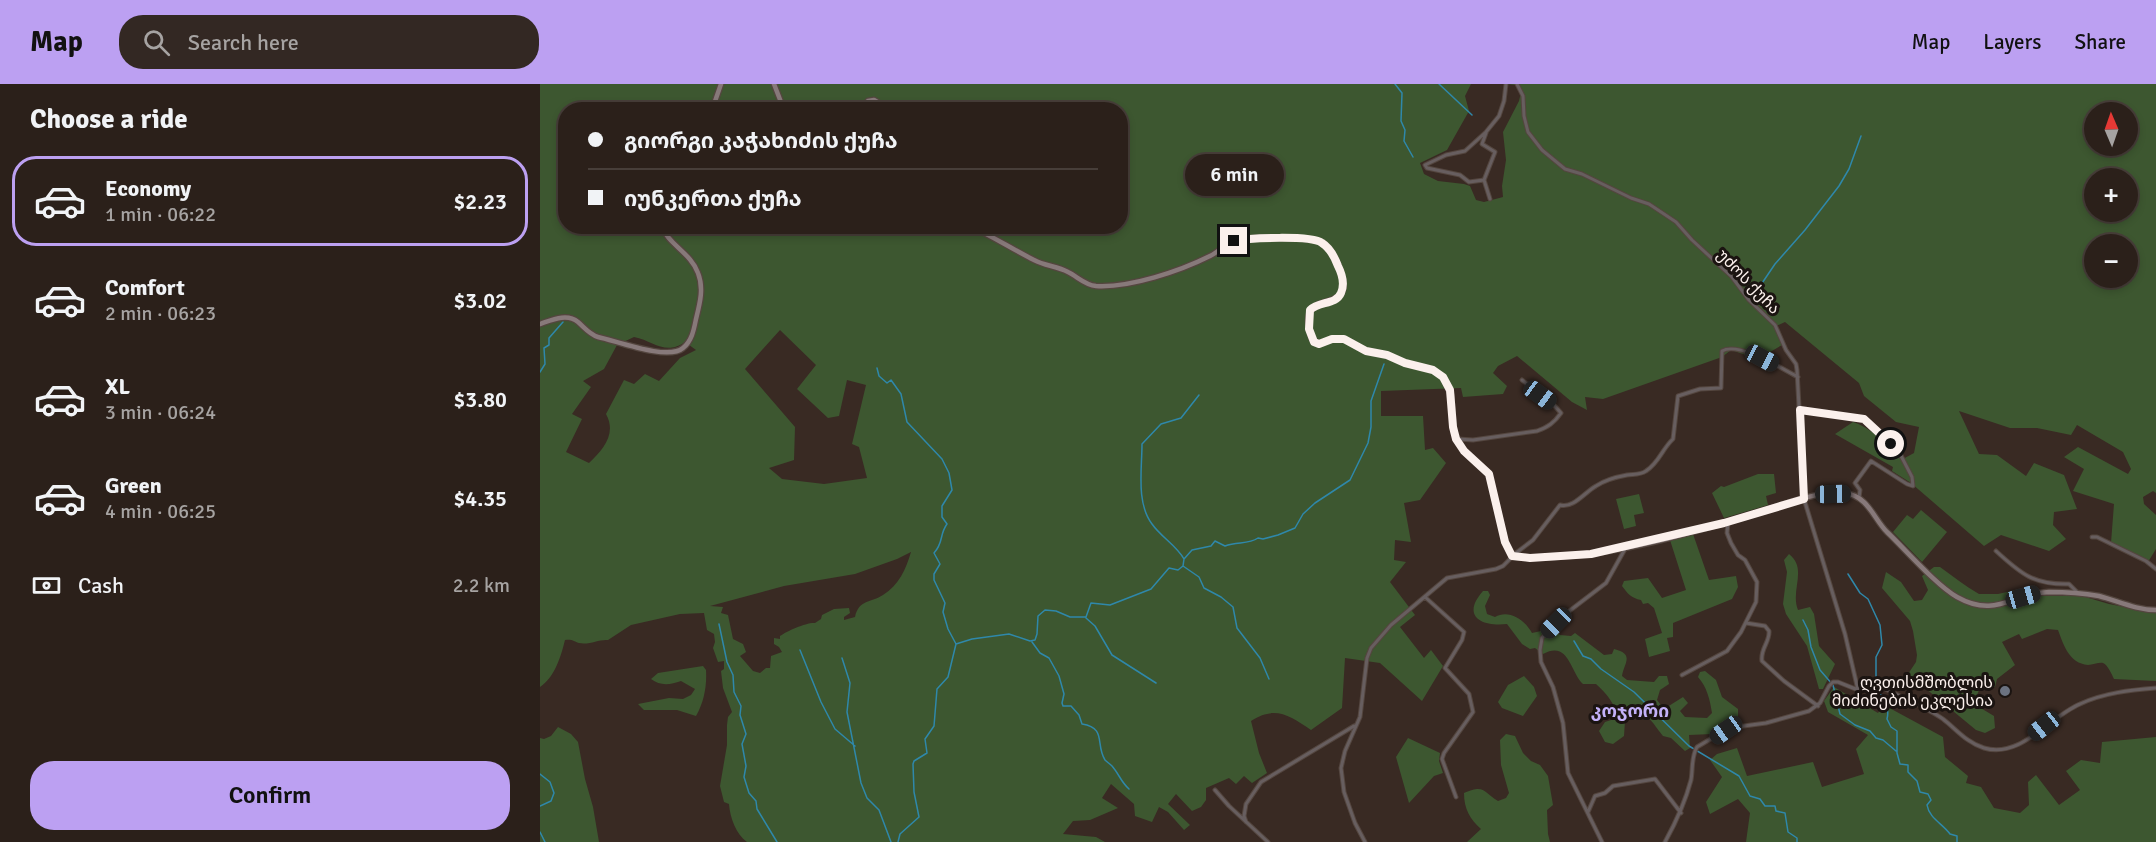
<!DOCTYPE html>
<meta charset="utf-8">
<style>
:root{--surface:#2b201a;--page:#332823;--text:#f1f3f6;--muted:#a6a3a2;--line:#473e39;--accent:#bca0f2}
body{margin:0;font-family:Signika,"Noto Sans Georgian",sans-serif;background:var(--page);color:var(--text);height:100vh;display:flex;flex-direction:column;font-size:22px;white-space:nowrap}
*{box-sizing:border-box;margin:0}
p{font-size:20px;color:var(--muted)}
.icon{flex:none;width:33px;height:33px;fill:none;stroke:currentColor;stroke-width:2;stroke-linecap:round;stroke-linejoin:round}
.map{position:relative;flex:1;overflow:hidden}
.panel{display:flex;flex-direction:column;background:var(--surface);width:540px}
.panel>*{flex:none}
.hud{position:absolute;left:18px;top:18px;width:570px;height:132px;border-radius:24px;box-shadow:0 3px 9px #0003,0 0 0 2px var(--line);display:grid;align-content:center;height:132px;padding:0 30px;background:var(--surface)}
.needle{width:39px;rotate:358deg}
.tools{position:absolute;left:1544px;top:18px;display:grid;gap:12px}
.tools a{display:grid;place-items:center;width:54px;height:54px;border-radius:50%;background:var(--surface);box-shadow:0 3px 9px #0003,0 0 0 2px var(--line);font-size:30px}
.end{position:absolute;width:27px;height:27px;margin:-14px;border:8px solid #fbf0ec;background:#111;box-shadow:0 0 0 3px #111}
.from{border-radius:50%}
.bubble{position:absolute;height:42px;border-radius:21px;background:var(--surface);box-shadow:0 3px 9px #0003,0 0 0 2px var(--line);font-size:20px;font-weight:600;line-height:42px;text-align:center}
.car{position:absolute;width:18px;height:36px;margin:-18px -9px;border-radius:8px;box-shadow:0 0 4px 2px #0007;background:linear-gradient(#222 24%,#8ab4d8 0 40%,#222 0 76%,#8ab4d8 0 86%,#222 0)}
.hud b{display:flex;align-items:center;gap:21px;height:57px;font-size:22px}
.hud b+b{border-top:2px solid var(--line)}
.hud i{width:15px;height:15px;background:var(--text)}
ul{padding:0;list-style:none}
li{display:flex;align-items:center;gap:18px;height:90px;margin:0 12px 9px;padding:0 18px;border:3px solid transparent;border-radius:24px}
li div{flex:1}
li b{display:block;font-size:22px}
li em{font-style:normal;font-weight:600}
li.current{border-color:var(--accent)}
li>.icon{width:54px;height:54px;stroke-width:1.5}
h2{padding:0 30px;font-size:27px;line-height:72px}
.pay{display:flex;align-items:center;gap:15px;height:66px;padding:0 30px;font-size:22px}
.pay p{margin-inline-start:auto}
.cta{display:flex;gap:12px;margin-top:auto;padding:12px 30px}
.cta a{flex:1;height:69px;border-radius:24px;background:var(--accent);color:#111;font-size:24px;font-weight:600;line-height:69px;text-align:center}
header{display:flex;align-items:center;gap:36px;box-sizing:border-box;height:84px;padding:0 30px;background:var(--accent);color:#111}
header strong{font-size:28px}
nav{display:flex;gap:33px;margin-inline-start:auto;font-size:21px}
.search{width:420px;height:54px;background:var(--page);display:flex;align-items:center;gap:15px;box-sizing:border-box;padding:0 21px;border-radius:24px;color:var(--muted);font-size:22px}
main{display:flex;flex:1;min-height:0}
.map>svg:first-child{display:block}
.green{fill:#3d5730;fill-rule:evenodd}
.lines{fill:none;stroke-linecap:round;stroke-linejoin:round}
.stream{stroke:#2f88aa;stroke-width:1.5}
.street-casing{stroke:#54463f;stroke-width:5}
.secondary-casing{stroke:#54463f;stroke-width:7}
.street{stroke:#675e5f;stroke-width:3}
.secondary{stroke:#87797a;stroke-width:4.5}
.route{stroke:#fbf0ec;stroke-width:8}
.worship-dot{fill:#6b7280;stroke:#1b1411;stroke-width:2}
.labels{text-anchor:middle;stroke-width:6;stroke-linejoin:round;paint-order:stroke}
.street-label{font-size:16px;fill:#fbf0ec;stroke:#1b1411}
.poi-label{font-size:16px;fill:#fbf0ec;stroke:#1b1411;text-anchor:end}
.neighbourhood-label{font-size:18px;font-weight:bold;fill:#c3b1f8;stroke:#1b1411}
</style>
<header>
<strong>Map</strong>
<div class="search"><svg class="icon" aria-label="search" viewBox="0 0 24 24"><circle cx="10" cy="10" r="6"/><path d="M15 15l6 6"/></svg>Search here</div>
<nav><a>Map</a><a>Layers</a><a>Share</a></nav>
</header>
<main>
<section class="panel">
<h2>Choose a ride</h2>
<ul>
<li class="current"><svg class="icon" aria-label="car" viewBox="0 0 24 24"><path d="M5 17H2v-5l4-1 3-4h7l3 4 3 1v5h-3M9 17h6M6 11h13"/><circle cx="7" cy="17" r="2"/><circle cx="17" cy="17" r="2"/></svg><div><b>Economy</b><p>1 min · 06:22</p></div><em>$2.23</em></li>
<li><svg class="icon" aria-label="car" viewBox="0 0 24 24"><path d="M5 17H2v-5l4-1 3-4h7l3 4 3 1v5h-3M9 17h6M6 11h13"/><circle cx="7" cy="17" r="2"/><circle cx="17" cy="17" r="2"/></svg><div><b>Comfort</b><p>2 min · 06:23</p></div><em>$3.02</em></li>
<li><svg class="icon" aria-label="car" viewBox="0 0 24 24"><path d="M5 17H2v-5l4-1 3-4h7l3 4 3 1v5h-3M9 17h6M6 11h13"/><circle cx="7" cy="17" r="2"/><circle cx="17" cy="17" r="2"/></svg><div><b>XL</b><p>3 min · 06:24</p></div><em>$3.80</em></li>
<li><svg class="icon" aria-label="car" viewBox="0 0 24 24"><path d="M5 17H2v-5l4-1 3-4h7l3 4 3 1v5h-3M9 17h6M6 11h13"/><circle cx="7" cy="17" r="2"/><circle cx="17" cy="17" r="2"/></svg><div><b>Green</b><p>4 min · 06:25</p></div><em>$4.35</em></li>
</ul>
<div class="pay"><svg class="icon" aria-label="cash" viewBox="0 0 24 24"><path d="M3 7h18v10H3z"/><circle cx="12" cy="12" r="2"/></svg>Cash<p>2.2 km</p></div>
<div class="cta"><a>Confirm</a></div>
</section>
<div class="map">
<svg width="1616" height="758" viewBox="0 0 1616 758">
<rect width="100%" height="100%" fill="#392a23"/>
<path class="green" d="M0 0H931L925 12 929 27 907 66 880 79 884 90 898 97 924 100 930 102 936 116 944 118 963 113 962 102 966 76 963 48 979 17 981 8 976 1 967 0H1616V409L1613 407 1603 413 1604 420 1616 431V465L1608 478 1571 459 1574 420 1533 407 1544 385 1524 373 1538 363 1588 390 1591 385 1583 368 1537 341 1531 351 1497 344H1470L1419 327 1439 370 1457 371 1486 392 1494 379 1524 391 1537 425 1514 428 1513 441 1526 455 1509 467 1461 451 1444 462 1371 399 1352 387 1353 383 1295 350 1313 338C1328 342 1352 363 1361 376L1374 369 1379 343 1356 338 1324 312 1319 299 1245 238 1234 243 1242 261 1218 275 1191 266 1182 273 1063 315 1045 313 1047 326 1032 318 977 272 958 282 953 289 967 302 963 310 923 313 921 304 841 307V332H883L885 366 893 364 906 379 880 416 864 419 871 458 855 456 854 476 866 478 850 498 875 531 860 543 884 574 891 566 903 582 882 617 840 579 805 574 802 624 771 646C750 632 735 621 711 637L719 669 727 689 712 699 704 692 696 700 689 694 666 704V716L661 723 652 727 636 710 628 720 650 741 644 746 628 728 619 723 612 738 595 732 594 720 571 700 562 714 578 724 550 736 533 737 523 750 556 753 565 758H207C196 750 190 734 189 720L184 718 180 702 187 661V641L188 633 192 628 183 604 181 587 184 585V577L178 578 173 564 175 558 174 550 167 546 164 529 140 530 91 541 68 556C59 555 50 561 39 559 33 557 32 555 25 556 21 572 15 593 0 603ZM26 26H580V142H26ZM1554 28H1587V62H1554ZM1554 94H1587V128H1554ZM1554 160H1587V194H1554ZM240 246 276 281 257 305 288 334 299 332 307 296 326 301 312 360 319 363 327 394 284 400 242 395 229 384 254 376 255 343 205 285ZM94 253C114 257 125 272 145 258L156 266 140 274 119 297 105 290 94 300 84 296 66 330C77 350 63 366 49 379L26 368 42 335 32 330 51 303 43 297 64 285 77 261ZM371 468C366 485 359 501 343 511 331 519 319 515 315 533L304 536V533L310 529 309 524 294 525 282 531 281 535 275 539C267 538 247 547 240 552V555L234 554V560L239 563 242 568 231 572 230 584H226L220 589 213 587 200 572 206 568 203 560 193 555 188 531 181 529 183 523 170 522 244 502 315 490 357 475Z
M1218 390H1234L1236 409 1226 412 1228 421 1184 434 1172 409 1181 402 1184 403Z
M1099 410 1104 429 1094 431 1096 442 1084 445 1076 415Z
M1381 426 1407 448 1382 478 1353 448 1367 431 1373 435Z
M1153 450 1169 496 1196 492 1198 503 1192 515 1133 539V553L1127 554 1130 567 1109 573 1105 555 1122 549 1114 524 1108 519 1103 520 1101 516C1091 514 1088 510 1082 502L1084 497 1108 494 1122 514 1146 506 1130 456Z
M1249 470C1268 485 1250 506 1258 526L1270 523 1274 530 1279 562 1295 580 1283 605H1279L1267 562 1246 530 1243 520 1247 488 1244 476Z
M1394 483H1400C1413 492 1425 502 1439 510H1458L1485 504 1497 512H1542L1569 520 1616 529V597L1574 595C1572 591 1568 581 1563 579 1559 578 1553 581 1548 581 1529 579 1524 562 1518 546L1507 545 1482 555 1479 550 1462 558 1475 581 1457 595 1455 603H1440L1434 620 1454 632 1455 644 1445 649 1436 646 1368 590 1376 578 1377 571 1373 547 1370 537 1342 504 1346 488 1361 498 1374 517 1382 516 1388 506 1382 492Z
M943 507H948L950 511 945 522 947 530 955 533C969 525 985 536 992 549L1001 547 1009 540 1020 551 1031 552 1035 549 1064 571 1072 570 1074 565C1095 570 1084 579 1082 592L1087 596 1114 598 1119 592H1127L1129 600 1120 606 1117 616 1124 625 1143 613 1148 619 1140 627 1145 633 1167 634 1172 629C1170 616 1167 603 1158 593L1160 588 1165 587 1176 596 1182 613 1198 625V632L1172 650 1149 651 1150 664 1145 667 1131 654 1123 652C1111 638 1105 620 1085 637L1084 652 1073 660 1065 658 1059 647 1065 638 1077 634C1075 619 1067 610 1056 600H1043C1030 588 1029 556 1003 570L995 564 990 565 982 560 967 540C941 543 921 532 943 507Z
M163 582 166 586C167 602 164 618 156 632L137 626H104L98 620 129 614 143 615 151 611 155 605 141 597C130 601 120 602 111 595L118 589Z
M984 592 994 603 997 612 983 632 962 624 958 618 968 601Z
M1294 603 1338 629 1344 621 1403 653 1405 673 1428 692 1426 699 1441 703 1454 724 1480 729 1489 721 1488 698 1496 691 1519 721 1540 706 1526 687 1541 676 1560 679 1562 658 1616 653V758H1206L1210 729 1198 715 1170 730 1166 718 1182 693 1170 676 1177 670 1197 664 1207 692 1273 678 1282 703 1324 690 1316 665 1328 651 1288 628 1284 617Z
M18 643 31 650 38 658 45 695 53 723 59 758H0V654L4 655 11 652Z
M966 650 975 652 983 669 991 677 1000 681 1008 692 1013 721 1007 726 1008 750 1010 758H927L941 745C930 735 924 725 924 709 945 700 943 708 958 717L966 714 969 709 961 681 960 656Z
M868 654 900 669 899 677 903 689 894 692 869 719 856 673Z"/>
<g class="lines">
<path class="stream" d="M855 0 862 9 861 37 865 46 864 57 873 73
M899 0 932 31
M1212 214 1235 180 1265 146 1299 102 1309 85 1321 52
M337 284 339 292 347 299 351 296 361 310 367 338 402 375 409 389 412 406 402 422V433L407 440C399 451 404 458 394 469L400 480 394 490V496L405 519 403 528 408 545 416 560
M0 288 5 280 4 264 9 261V254L23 238
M644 475 652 466 671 462 675 457 685 462C697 457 708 461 718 454L723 455 738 451 755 444 763 430 775 419 810 396 828 359 831 343V317L844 280
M643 482 659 493 664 504 681 513 693 523 697 544 720 574 729 595
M1308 490 1320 509 1328 515 1340 541 1342 561 1336 573V605C1343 612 1350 623 1347 635L1351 643 1357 647V669L1360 680 1368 681V688L1377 697 1380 708 1388 710 1391 716 1387 721C1389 734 1403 740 1410 750L1417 752V758
M546 534 555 542 572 571 616 599
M1263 536 1268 546 1271 563 1280 586 1293 601 1300 630 1315 641 1330 647 1336 654 1343 656 1356 667
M179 540 187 578 193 591 194 608 201 622 200 631 206 650 202 660 206 682 204 693 209 709 216 717 217 725 237 758
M1034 557 1043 572 1051 575 1061 585 1094 608 1149 662 1199 692 1210 712 1220 715 1225 722H1235L1236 727 1245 729 1248 748 1257 754V758
M492 558 500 569 509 574 519 592 524 610 522 619 523 622H531L539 631 542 640C567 644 555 660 565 676 567 678 570 680 572 682 579 690 581 698 589 705
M260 566 281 618 295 645 315 662
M302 574 310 599 307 628 321 699 327 714 339 726 351 758
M0 690 10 698 14 709 11 717 0 722
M0 748 5 758
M358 758 360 750 379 733 374 708 373 680 374 677 387 669 385 655 394 642 397 605 408 593 416 560 432 555 469 550 490 557 495 556 497 550 498 532 505 526 516 527 530 533H546L551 519 570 521 611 505 629 484 638 486 643 482 644 475C636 461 621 453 612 440 596 419 602 385 602 360L621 340 641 334 659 311"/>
<defs>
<path id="street" d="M977 0 983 12 984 32 988 48 1002 66 1025 85 1042 90 1091 114 1109 120 1136 138 1152 156 1192 193 1209 216 1235 241 1246 266 1256 280 1257 286 1264 415 1305 550 1318 606
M946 49 942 60 955 68 944 96 950 115
M944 96 929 98 920 91 887 84 885 81 906 71 925 67 946 48 959 32 964 17 966 0
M1260 326 1324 335 1357 364 1372 393 1373 402 1367 400 1331 377 1315 399 1320 406 1319 414
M918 355 933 356 997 347C1008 343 1014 339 1021 329L1013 320 982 296
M1552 453H1557L1606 477 1616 485
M1456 467C1481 490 1494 501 1529 500L1537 508
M885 513 924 548 922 556 905 584 929 610 933 628 904 669 902 675 916 713
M1206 539 1225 542 1229 547C1230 558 1220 565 1222 577L1244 597 1278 622
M1142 591 1187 567 1201 548 1216 518 1217 498 1205 476 1198 471 1191 459 1187 449 1188 438
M675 706 689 722 728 758
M1048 728 1055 712 1065 709 1073 702 1115 695 1141 729
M706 738 704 732 706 720 721 698 814 642
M825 758 815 739 804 708 801 684 805 667 820 633 827 574 831 564 851 541 907 494 956 485 963 482 976 469 993 456 1020 421C1033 425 1045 408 1056 402 1065 396 1076 393 1087 391 1094 390 1100 391 1106 387 1119 379 1122 365 1133 355L1138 312 1160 305 1181 304 1182 267C1199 257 1242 285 1258 293
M1062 758 1028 689 1023 639 1013 603 1001 578 1000 566 1002 554 1007 548 1028 528 1066 499 1085 465
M1125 758C1136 738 1145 719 1151 696 1153 685 1151 673 1157 663L1189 644 1226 639 1269 627 1280 619 1289 602 1293 598H1298L1318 606 1333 601 1342 603C1362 614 1384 622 1403 635 1416 645 1427 659 1444 664 1481 675 1509 633 1540 620 1563 609 1591 606 1616 604"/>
<path id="secondary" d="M234 0 244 26
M172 26 181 0
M322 26 328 17 334 16 339 19 343 26
M430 142C452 152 472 165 494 176 505 182 517 182 528 188 538 193 545 201 556 202 590 204 640 187 670 172 678 168 685 161 693 157 705 153 773 152 783 159 791 165 797 177 800 186 819 237 752 197 772 255L779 260 792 255H804L826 267 847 271 865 279 893 286 903 293 911 311 914 348 924 367 949 390 965 458 972 472C985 475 999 474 1013 473 1083 470 1154 448 1221 428 1245 420 1281 406 1305 409 1328 412 1334 435 1347 448 1366 466 1396 501 1417 513 1456 535 1473 509 1509 508 1526 508 1542 509 1559 512 1578 517 1596 526 1616 526
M0 240C12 236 27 229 38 238 45 244 49 250 58 253 77 257 128 277 143 264 152 257 154 245 156 235 160 219 164 204 158 189 151 169 129 161 121 142"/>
</defs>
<use href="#street" class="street-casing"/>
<use href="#secondary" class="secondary-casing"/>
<use href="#street" class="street"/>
<use href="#secondary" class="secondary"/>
</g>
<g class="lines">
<path class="route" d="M694 157C708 154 771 151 782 159 790 164 795 174 798 182 802 190 805 200 801 209 796 221 779 217 770 226L769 245 774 258 779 260 792 255H804L826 267 847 271 865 279 893 286 903 293 910 306 913 343 916 355 924 367 949 390 965 458 972 472 990 474 1051 470 1184 439 1264 415 1260 326 1324 335 1351 360"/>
</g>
<circle class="worship-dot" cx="1465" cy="607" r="6"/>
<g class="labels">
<g class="street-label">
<text transform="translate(1209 197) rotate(46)" y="6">უძოს ქუჩა</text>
</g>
<g class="poi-label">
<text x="1453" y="604">ღვთისმშობლის<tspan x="1453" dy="18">მიძინების ეკლესია</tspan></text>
</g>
<g class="neighbourhood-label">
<text x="1090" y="633">კოჯორი</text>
</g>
</g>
</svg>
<div class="tools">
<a><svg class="needle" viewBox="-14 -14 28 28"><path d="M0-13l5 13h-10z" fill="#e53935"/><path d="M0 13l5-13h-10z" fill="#a6a3a2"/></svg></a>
<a>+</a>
<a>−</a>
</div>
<i class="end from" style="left:1351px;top:360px"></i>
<i class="end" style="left:694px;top:157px"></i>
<div class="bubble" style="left:645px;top:70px;width:99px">6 min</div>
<i class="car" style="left:1222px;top:274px;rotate:118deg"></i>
<i class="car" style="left:1000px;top:311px;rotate:126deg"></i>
<i class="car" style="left:1293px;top:410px;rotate:89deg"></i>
<i class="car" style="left:1483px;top:513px;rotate:74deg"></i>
<i class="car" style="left:1016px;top:539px;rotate:225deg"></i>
<i class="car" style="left:1504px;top:642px;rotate:232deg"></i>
<i class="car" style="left:1186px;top:646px;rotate:235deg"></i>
<div class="hud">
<b><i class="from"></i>გიორგი კაჭახიძის ქუჩა</b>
<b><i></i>იუნკერთა ქუჩა</b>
</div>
</div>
</main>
